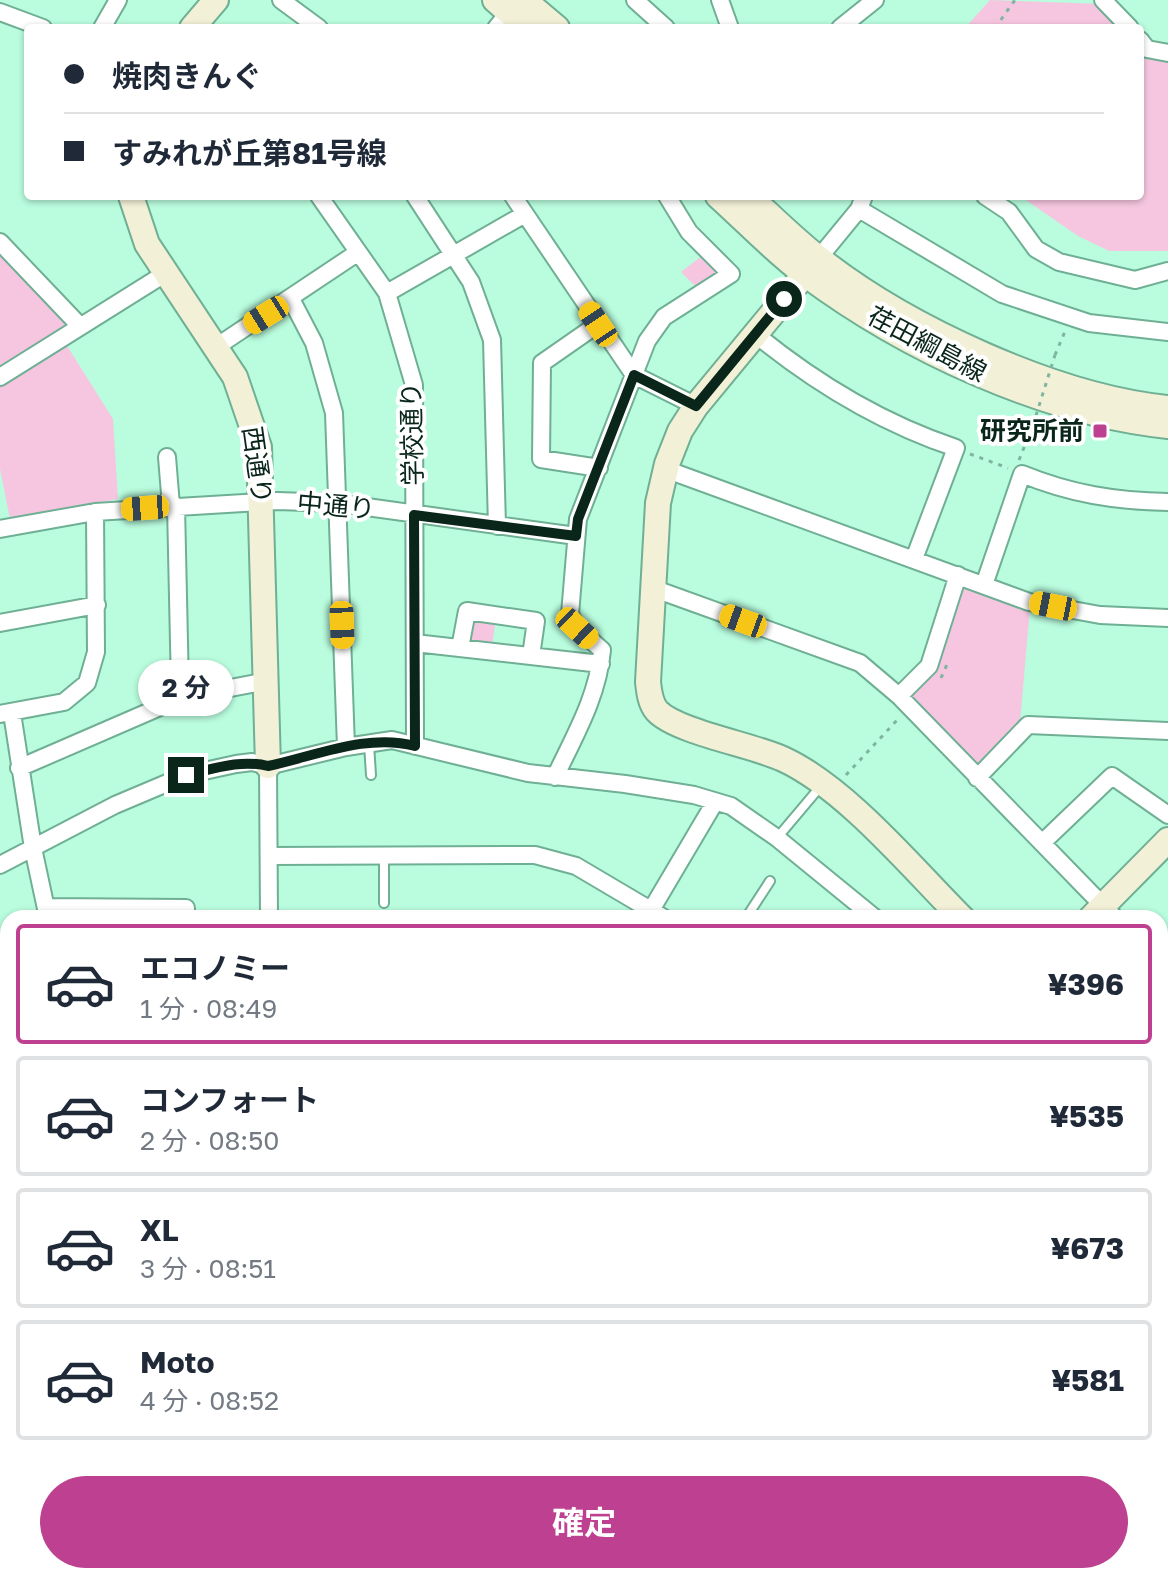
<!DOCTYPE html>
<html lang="ja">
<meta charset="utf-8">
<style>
:root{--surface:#fff;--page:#f2f2f3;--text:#1f2937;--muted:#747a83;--line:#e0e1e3;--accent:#bd4190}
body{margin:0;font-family:"Golos Text","Noto Sans JP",sans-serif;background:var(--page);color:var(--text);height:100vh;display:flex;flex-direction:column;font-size:30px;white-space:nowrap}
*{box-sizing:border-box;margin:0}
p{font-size:26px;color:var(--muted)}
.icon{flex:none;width:44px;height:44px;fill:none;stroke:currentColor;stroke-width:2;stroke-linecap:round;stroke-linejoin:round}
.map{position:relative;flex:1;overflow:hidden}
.panel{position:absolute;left:0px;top:910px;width:1168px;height:674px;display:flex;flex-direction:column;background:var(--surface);border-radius:24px 24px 0 0;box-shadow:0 2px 6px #0004}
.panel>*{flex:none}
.hud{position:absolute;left:24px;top:24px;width:1120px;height:176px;border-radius:8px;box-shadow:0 2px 6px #0004;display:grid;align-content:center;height:176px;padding:0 40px;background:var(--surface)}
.end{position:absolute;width:36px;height:36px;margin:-18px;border:10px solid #0a261b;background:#fff;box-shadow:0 0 0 4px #fff}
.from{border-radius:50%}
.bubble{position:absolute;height:56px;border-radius:28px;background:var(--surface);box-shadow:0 2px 6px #0004;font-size:26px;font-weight:700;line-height:56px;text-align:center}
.car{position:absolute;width:24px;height:48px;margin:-24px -12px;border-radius:10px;box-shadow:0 0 6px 2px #0007;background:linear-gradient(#f5c518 24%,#345 0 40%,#f5c518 0 76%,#345 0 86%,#f5c518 0)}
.hud b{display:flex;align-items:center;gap:28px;height:76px;font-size:30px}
.hud b+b{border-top:2px solid var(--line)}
.hud i{width:20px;height:20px;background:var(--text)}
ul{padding:14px 0 0;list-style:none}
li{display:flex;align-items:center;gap:24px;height:120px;margin:0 16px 12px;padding:0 24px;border:4px solid var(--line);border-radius:8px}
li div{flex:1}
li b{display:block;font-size:30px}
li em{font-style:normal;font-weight:700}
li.current{border-color:var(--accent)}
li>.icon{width:72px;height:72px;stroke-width:1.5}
.cta{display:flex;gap:16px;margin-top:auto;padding:16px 40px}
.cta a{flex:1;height:92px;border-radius:48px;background:var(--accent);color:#fff;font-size:32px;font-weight:700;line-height:92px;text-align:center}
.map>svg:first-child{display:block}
.built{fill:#a5f0cf}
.green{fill:#f6c6e0}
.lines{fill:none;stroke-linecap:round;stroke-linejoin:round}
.lane-casing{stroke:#6faf94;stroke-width:12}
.street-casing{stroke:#6faf94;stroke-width:20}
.secondary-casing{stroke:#6faf94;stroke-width:28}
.path{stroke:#7fb59e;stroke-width:3;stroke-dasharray:4 6;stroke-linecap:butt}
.lane{stroke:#fff;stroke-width:8}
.street{stroke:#fff;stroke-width:16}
.secondary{stroke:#f2f0d6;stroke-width:24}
.path-bridge{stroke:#7fb59e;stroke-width:3;stroke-dasharray:4 6;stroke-linecap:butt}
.route{stroke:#0a261b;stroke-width:10}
.poi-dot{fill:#bd4190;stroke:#fff;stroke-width:3}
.labels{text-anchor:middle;stroke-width:8;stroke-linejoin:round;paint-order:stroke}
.street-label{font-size:26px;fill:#0a261b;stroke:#fff}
.poi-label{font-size:26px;font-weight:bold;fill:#0a261b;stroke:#fff;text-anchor:end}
</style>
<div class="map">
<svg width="1168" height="1583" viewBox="0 0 1168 1583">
<rect width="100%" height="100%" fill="#b9fcde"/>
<path class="built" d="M318 1576H612L608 1583H330Z"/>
<path class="green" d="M990 0 1103 4 1136 28H965Z
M1140 31 1168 54V251H1109L1078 236 1020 196H1140Z
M0 250 70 323 0 372Z
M703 255 723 274 698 289 681 272Z
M64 341 113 419 118 499 10 519 0 469V384Z
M962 586 988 590 1030 608 1020 722 978 768 908 697Z
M496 618 492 646 473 644 468 637 472 619Z
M824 1576H1039L1051 1583H820Z"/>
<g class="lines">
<defs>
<path id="lane" d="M369 744 371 775
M777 838 820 787
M384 903V856
M746 918 770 881
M0 1289 8 1294"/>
<path id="street" d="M281 0 319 28
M635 0 666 28
M720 0 730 28
M1103 0 1130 28
M0 12 43 28
M102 28 118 0
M496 28 509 12
M840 28 875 0
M1140 40 1147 49 1168 53
M319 196 387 293 414 385 415 746
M415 196 471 282 492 340 497 526
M513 196 634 375 696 406
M985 196 1009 212 1036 249 1059 262 1135 280 1168 271
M859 209 1002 294 1089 323 1168 332
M0 242 79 325
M813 265 859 209 864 196
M387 293 525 214
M291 299 314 343 334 413 346 747
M598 324 542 363 541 459 599 468
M754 333C815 383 881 423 956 448L914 559
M216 347 357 253
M0 377 166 273
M167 457 171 506
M665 469 1029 602 1100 615 1168 618
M176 506 180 688 183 697
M0 529 95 512 277 501 338 503 576 536
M984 585 1022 474C1071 494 1115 501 1168 502
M655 589 860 663 899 696 1115 918
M0 623 97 605
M415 643 601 664
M460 648 467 611 536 621 531 656
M899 696 929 666 958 575
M12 713 33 848 48 918
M0 714 64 702 87 683 96 652 95 512
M268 766 269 918
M19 768 183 697 267 681
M555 777C575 735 598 696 602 650L577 628 570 614 578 519 647 341 664 317 731 274 689 232 667 196
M977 778 1028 725 1168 731
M1042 843 1112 776 1168 815
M269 856 535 855 576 866 664 918
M0 865 115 805 186 775 236 764 252 762 268 766 346 747 392 740 528 773 625 784 694 795 731 806 777 838 875 918
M46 907 186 908V918
M647 917 715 802
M1160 963 1168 971
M1160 1145 1168 1138
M1160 1266 1168 1283
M0 1356 8 1343
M1160 1389 1168 1376
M0 1395 8 1399
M0 1532 8 1537
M72 1576 83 1583
M302 1576 313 1583
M1057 1576 1069 1583
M240 1583 244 1576
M813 1583 817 1576"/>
<path id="secondary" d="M495 0 527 28
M524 0 557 28
M192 28 216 0
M131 196 147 244 235 377 259 447 268 766
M718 196C747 222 774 251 805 274 906 349 1042 413 1168 426
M749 196C771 216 793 238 817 257 905 327 1056 397 1168 408
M805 274 696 406 680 431 667 464 658 503 648 682C649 691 650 703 657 711 677 732 753 745 783 759 846 788 912 868 962 918
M1091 918 1168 840
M0 1047 8 1037
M1160 1417 1168 1421
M625 1583 629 1576"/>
</defs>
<use href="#lane" class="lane-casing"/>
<use href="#street" class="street-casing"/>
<use href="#secondary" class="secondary-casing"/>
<path class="path" d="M995 28 1015 0
M1055 355 1066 329
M970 454 1008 468
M1019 460 1033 425
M941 678 949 660
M846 775 900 717"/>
<use href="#lane" class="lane"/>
<use href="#street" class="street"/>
<use href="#secondary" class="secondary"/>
<path class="path-bridge" d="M1033 425 1055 355"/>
</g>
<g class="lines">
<path class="route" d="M186 775C213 769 240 759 268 766 316 756 367 733 415 746L414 515 576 536 578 519 634 375 696 406 784 299"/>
</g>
<rect class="poi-dot" x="1092" y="423" width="16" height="16" rx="4"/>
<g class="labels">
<g class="street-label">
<text transform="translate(927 344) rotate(28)" y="9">荏田綱島線</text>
<text transform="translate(412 434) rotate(-91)" y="9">学校通り</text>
<text transform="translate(257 465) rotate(82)" y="9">西通り</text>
<text transform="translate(336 506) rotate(5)" y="9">中通り</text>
</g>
<g class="poi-label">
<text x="1084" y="440">研究所前</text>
</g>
</g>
</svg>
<i class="end from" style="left:784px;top:299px"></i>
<i class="end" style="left:186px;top:775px"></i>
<div class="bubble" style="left:138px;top:660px;width:96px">2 分</div>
<i class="car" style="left:266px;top:315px;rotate:238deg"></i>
<i class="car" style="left:598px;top:324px;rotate:326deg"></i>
<i class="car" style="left:145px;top:508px;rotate:266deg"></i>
<i class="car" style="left:1053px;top:606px;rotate:281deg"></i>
<i class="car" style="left:743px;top:621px;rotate:290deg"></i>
<i class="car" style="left:342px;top:625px;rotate:178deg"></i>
<i class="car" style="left:577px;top:628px;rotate:133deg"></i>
<div class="hud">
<b><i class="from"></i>焼肉きんぐ</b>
<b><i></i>すみれが丘第81号線</b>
</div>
<section class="panel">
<ul>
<li class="current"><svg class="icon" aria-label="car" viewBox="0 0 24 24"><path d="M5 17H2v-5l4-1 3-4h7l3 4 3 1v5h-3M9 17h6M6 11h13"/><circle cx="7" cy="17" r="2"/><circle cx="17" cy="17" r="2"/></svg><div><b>エコノミー</b><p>1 分 · 08:49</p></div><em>¥396</em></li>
<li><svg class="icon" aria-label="car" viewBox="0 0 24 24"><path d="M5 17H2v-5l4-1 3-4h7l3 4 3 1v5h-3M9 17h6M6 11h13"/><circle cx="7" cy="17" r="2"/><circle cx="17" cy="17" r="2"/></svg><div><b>コンフォート</b><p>2 分 · 08:50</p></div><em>¥535</em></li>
<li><svg class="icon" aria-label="car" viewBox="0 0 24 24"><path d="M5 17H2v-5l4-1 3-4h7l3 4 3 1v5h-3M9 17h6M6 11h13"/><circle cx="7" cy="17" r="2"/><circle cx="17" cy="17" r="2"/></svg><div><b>XL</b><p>3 分 · 08:51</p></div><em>¥673</em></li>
<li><svg class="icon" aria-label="car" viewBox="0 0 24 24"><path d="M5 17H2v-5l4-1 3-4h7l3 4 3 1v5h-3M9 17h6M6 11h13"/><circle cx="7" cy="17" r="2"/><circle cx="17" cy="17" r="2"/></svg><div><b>Moto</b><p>4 分 · 08:52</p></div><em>¥581</em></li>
</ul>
<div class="cta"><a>確定</a></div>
</section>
</div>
